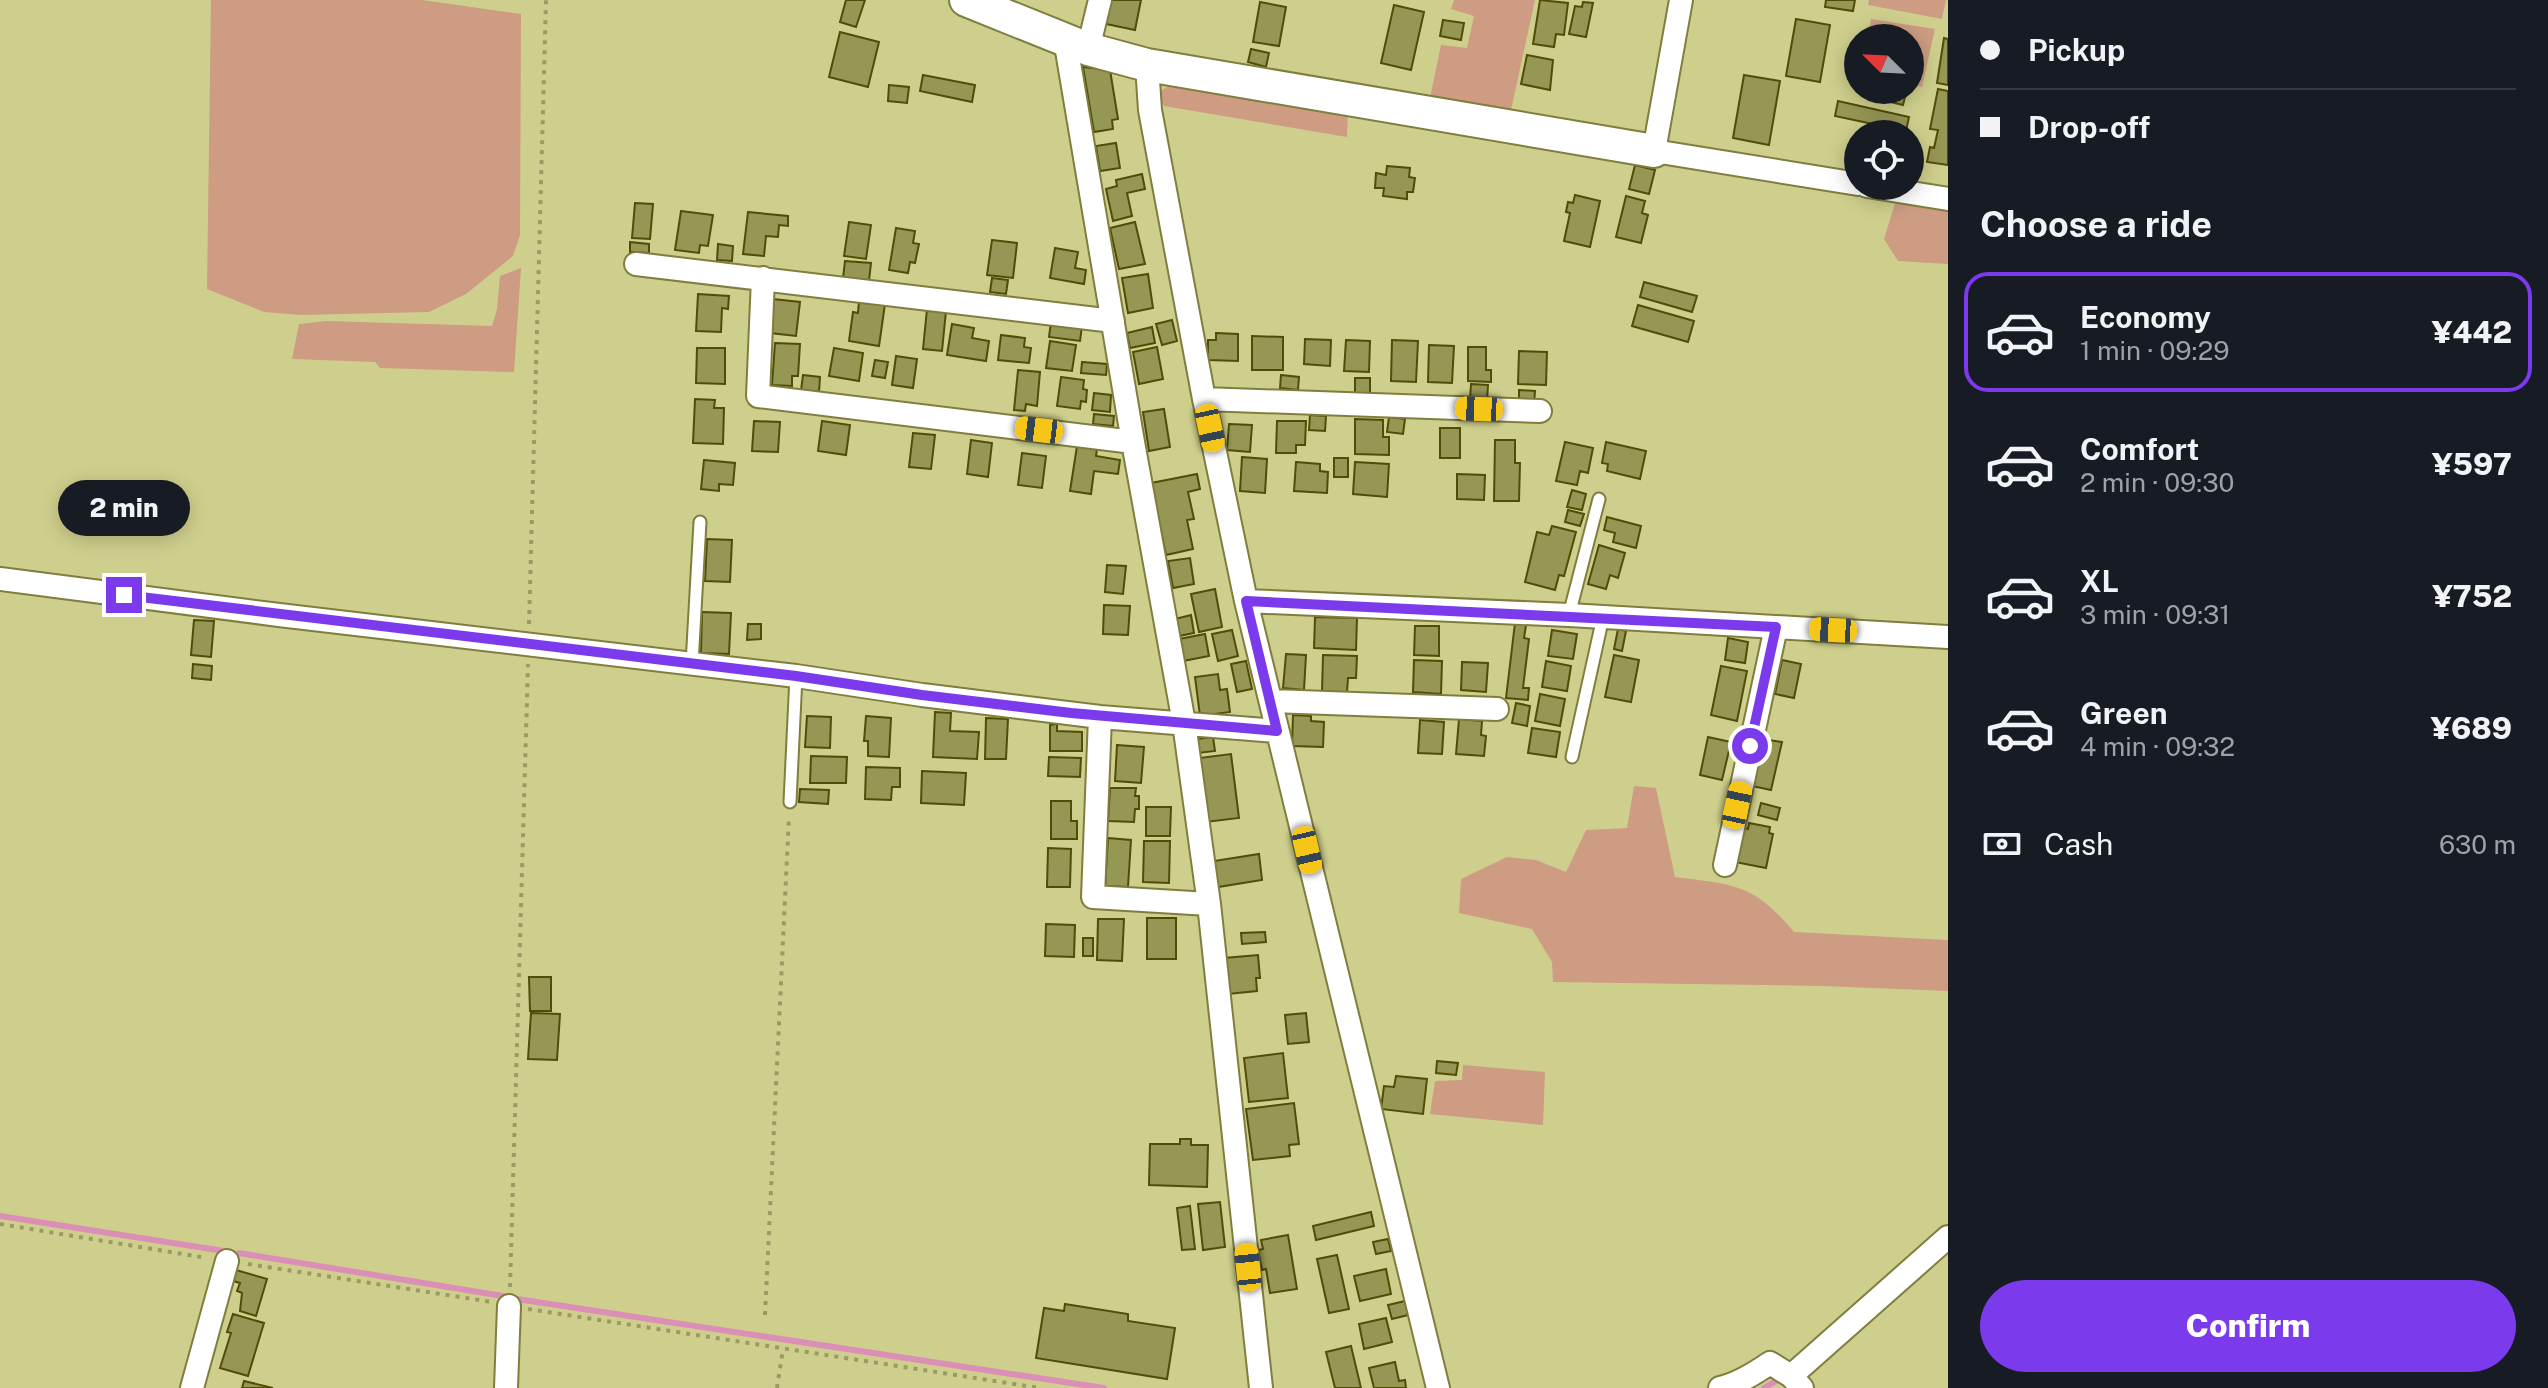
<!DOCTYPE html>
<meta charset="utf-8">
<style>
:root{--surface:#171b24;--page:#20242c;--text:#f1f3f6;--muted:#9ea1a6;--line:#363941;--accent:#7c3aed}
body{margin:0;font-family:"Public Sans",sans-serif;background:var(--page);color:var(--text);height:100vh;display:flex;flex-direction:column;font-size:30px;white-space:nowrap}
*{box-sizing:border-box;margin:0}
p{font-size:26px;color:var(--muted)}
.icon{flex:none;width:44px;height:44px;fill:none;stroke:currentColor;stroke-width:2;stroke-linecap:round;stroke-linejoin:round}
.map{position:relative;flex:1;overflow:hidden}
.drawer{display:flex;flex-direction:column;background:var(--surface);width:600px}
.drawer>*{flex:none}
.banner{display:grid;align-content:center;height:176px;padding:0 32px;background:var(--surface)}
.needle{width:52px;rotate:294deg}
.tools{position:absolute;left:1844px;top:24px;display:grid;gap:16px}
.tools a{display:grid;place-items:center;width:80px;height:80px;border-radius:50%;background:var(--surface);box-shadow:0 4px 20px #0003;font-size:40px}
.end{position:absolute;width:36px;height:36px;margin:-18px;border:10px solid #7c3aed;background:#fff;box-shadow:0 0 0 4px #fff}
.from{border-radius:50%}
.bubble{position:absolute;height:56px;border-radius:28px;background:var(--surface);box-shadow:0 4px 20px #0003;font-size:26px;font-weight:800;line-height:56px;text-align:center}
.car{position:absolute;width:24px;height:48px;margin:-24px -12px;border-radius:10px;box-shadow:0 0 6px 2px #0007;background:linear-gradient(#f5c518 24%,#345 0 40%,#f5c518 0 76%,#345 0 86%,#f5c518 0)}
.banner b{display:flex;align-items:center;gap:28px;height:76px;font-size:30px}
.banner b+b{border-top:2px solid var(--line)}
.banner i{width:20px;height:20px;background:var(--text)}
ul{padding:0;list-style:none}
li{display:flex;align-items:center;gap:24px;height:120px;margin:0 16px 12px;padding:0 16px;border:4px solid transparent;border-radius:24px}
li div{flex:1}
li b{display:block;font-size:30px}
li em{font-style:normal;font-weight:800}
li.current{border-color:var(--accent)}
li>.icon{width:72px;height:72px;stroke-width:1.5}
h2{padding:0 32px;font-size:36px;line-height:96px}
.pay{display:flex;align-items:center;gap:20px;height:88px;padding:0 32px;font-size:30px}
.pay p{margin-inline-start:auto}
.cta{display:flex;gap:16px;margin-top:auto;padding:16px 32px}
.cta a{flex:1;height:92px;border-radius:48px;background:var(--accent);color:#fff;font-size:32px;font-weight:800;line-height:92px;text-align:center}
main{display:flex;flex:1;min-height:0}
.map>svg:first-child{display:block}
.green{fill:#cd9c83}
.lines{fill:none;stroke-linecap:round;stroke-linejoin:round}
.stream{stroke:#db8fb6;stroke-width:6}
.building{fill:#969655;stroke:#504e05;stroke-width:2}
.lane-casing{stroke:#7f7e3e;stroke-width:15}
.street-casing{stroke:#7f7e3e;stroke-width:26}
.secondary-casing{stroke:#7f7e3e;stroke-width:36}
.path{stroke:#9a9a64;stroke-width:4;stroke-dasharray:4 6;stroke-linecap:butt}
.lane{stroke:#fff;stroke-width:11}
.street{stroke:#fff;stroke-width:22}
.secondary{stroke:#fff;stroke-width:32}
.route{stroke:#7c3aed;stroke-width:10}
</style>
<main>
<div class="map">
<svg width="1948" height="1388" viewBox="0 0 1948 1388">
<rect width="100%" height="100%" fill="#cfcf8d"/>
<path class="green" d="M211 0H422L521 14 520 235 513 256 466 294 429 312 300 315 264 312 207 289Z
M1454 0H1535L1511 110 1430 98 1441 45 1467 48 1474 16 1451 9Z
M1869 0H1946L1942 19 1868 5Z
M1871 19 1935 29 1922 87 1910 84V38H1868Z
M1176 82 1348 110 1347 137 1164 106 1160 99 1162 90Z
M1896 200 1948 211V264L1898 261 1884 239Z
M521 268 514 372 380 368 375 362 292 359 299 324 327 321 492 326 497 309 500 276Z
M1634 786 1656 788 1675 877C1735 885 1753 883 1794 932L1948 940V991L1823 986 1553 982 1552 962 1532 929 1459 913 1461 879 1507 857 1536 860 1566 872 1586 830 1627 828Z
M1463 1065 1545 1072 1543 1125 1430 1114 1435 1081 1462 1080Z"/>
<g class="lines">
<path class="stream" d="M0 1216 224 1251
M239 1253 503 1296
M517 1299 1104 1388
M1764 1388 1776 1381"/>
</g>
<path class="building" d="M846 0H865L856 27 840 22Z
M1111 0H1141L1135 30 1106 24Z
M1540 0 1568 3 1564 35 1556 34 1554 47 1533 44Z
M1826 0H1855L1853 11 1825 7Z
M1260 2 1286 7 1279 46 1253 42Z
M1583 2 1593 3 1586 37 1569 34 1575 6 1582 7Z
M1394 5 1424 12 1411 70 1381 63Z
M1796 19 1830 25 1820 82 1786 76Z
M1443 20 1464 23 1461 40 1440 36Z
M840 32 879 42 868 87 829 77Z
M1944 38 1948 39V85L1937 83Z
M1251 49 1269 53 1266 67 1248 62Z
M1527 55 1553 60 1550 90 1521 84Z
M1083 67 1110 70 1118 119 1112 120 1113 129 1094 132Z
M923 75 975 85 972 102 920 91Z
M1744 75 1780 81 1769 145 1733 138Z
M889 85 909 87 907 103 888 101Z
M1938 89 1948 91V165L1927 162 1930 147 1934 148 1938 130 1930 129Z
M1863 90H1892L1906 93 1903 105 1862 95Z
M1838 101 1909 117 1906 131 1835 116Z
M1116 143 1120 168 1100 171 1096 146Z
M1635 165 1655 170 1649 194 1629 189Z
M1387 166 1410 168 1409 177 1415 178 1413 192H1407V199L1383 196 1384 188H1375L1376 173 1386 175Z
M1142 174 1145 189 1127 193 1132 216 1113 221 1106 189 1117 186 1116 180Z
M1575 195 1600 201 1590 247 1564 241 1570 213 1566 212 1568 202 1573 203Z
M1626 196 1645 201 1642 213 1648 215 1641 243 1616 237Z
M635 203 653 204 650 239 632 238Z
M681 211 713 215 708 246 700 245 699 253 675 250Z
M748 212 788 216V226L779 225 778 237 766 236 764 256 743 254Z
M849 222 871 225 866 259 844 256Z
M1135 222 1145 264 1119 269 1110 228Z
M896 228 915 231 913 243 919 244 915 263 910 262 908 273 889 270Z
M992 240 1017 243 1013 278 987 275Z
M630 242 649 244V253L630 252Z
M718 244 733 246 732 261 717 260Z
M1055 248 1078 252 1075 268 1086 270 1084 284 1050 278Z
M845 261 871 263 869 281 843 278Z
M1148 274 1153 308 1128 313 1122 278Z
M992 278 1008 280 1006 294 990 292Z
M1644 282 1697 296 1692 312 1640 297Z
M698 294 729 296 728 309 722 308 721 332 696 331Z
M773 299 800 302 796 336 770 333Z
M859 301 885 304 879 346 849 341 853 312 858 313Z
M1638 305 1694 321 1688 342 1632 326Z
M927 309 946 311 942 351 923 349Z
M1172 320 1177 341 1162 345 1156 324Z
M1051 322 1082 326 1080 341 1049 337Z
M952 324 974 328 972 338 989 341 986 361 947 355Z
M1152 327 1155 343 1130 348 1127 333Z
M1216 333 1238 334V361L1208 360V340H1216Z
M1001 335 1025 338 1024 347 1031 348 1029 363 998 360Z
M1252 336 1283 337V370H1252Z
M1305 339 1331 340 1330 366 1304 364Z
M1346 340 1370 341 1369 372 1344 371Z
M1392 340 1418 341 1416 382 1391 381Z
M1050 341 1076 345 1072 371 1046 368Z
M775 343 800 344 798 376H792V386L772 385Z
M1429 345 1454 346 1452 383 1428 382Z
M1157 347 1163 379 1139 384 1133 352Z
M1468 347H1486V370H1491V382L1468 381Z
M697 348H725V384L696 383Z
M834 348 863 353 859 381 829 376Z
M1519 351 1547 352 1546 385 1518 384Z
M896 356 917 359 913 388 892 385Z
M875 360 888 362 885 378 872 376Z
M1082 362 1107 364 1106 375 1081 373Z
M1018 370 1040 372 1037 406 1026 404 1025 411 1014 410Z
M803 375 820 377 819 392 801 390Z
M1281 375 1299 377 1298 390 1280 388Z
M1061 377 1084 380 1083 389 1087 390 1086 402 1081 401 1080 409 1057 406Z
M1355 378H1370V395H1355Z
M1471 384 1488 385 1487 401 1470 400Z
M1519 390 1535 391 1534 404 1519 403Z
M1094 393 1111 395 1110 412 1092 410Z
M695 399 715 400 714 408H724L723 444 693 443Z
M1164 409 1170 447 1149 451 1143 412Z
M1094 414 1114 416 1113 426 1093 424Z
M1310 415 1326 416 1325 431 1309 430Z
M1389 417 1405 419 1403 434 1387 432Z
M1355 419 1383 420V437H1389V455L1355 454Z
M754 421 780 422 778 452 752 451Z
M822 421 850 425 846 455 818 451Z
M1277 421H1306L1305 445H1296V453H1276Z
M1229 424 1252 425 1250 452 1227 450Z
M1440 428H1460V458H1440Z
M913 433 935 435 931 469 909 467Z
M971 440 992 443 988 477 967 474Z
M1495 440H1515V463H1520L1519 501H1494Z
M1565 442 1593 448 1588 473 1580 471 1577 485 1556 481Z
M1606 442 1646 451 1640 479 1607 471 1608 464 1602 463Z
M1077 446 1097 449 1096 456 1120 460 1118 474 1094 471 1091 494 1070 491Z
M1022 453 1046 456 1042 488 1018 485Z
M1242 457 1267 459 1265 493 1240 491Z
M1334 458H1348V477H1334Z
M704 460 735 463 733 485 719 484V491L701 489Z
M1296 462 1320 464V471L1328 472 1327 493 1294 491Z
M1355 462 1389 464 1387 497 1353 494Z
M1197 474 1200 489 1188 492 1194 519 1187 520 1193 549 1166 555 1151 483Z
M1457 474 1485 475 1484 500 1457 499Z
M1572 490 1586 494 1582 510 1567 507Z
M1568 510 1584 514 1580 526 1565 522Z
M1607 517 1641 526 1636 548 1613 542 1615 533 1604 530Z
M1552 526 1576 532 1564 576 1559 575 1555 590 1525 582 1537 532 1549 535Z
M707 539 732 540 730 582 705 581Z
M1599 545 1625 553 1618 578 1610 575 1606 589 1588 584Z
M1190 558 1194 584 1173 588 1168 561Z
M1107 565 1126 566 1123 594 1105 592Z
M1215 589 1222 627 1199 632 1191 594Z
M1104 605 1130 606 1128 635 1103 634Z
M702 612 731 613 729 654 701 653Z
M1191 615 1194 633 1179 636 1175 619Z
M1315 617 1357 618 1356 650 1314 648Z
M194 620 214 621 211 657 191 655Z
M1515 623 1526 625 1524 638 1529 639 1523 688H1529L1528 700 1506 698Z
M748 624H761V639L747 640Z
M1415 626H1439V656L1414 655Z
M1618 629 1626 631 1622 651 1614 649Z
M1232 630 1238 656 1218 661 1212 634Z
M1552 630 1577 634 1573 659 1548 656Z
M1205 634 1209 656 1183 661 1179 639Z
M1728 638 1748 642 1745 663 1725 660Z
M1286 654 1306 655 1304 690 1283 688Z
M1323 655 1357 656 1356 678H1348L1347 693 1322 691Z
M1614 655 1639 660 1631 702 1605 697Z
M1414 660 1442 661 1441 694 1413 692Z
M1782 660 1801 664 1794 698 1775 694Z
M1246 661 1252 689 1237 692 1231 664Z
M1546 661 1571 666 1567 691 1542 687Z
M1462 662 1488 663 1486 692 1461 690Z
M193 664 212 666 211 680 192 678Z
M1721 666 1747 671 1737 721 1711 715Z
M1218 674 1220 690 1227 689 1230 712 1200 716 1195 677Z
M1540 694 1565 699 1560 726 1535 721Z
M1516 703 1530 706 1527 726 1512 723Z
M935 712 951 713 950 731 979 732 977 759 933 757Z
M1293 715 1311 716V721L1324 722 1323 747 1292 746Z
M807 716 831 717 830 748 805 747Z
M866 716 891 718 889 757 868 756V741H864Z
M986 718 1008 719 1006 759H985Z
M1459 719 1482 721 1481 735 1486 736 1484 756 1456 754Z
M1420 720 1444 722 1442 754 1418 753Z
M1057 724V731L1082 732V751H1050V725Z
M1532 728 1560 732 1556 757 1528 753Z
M1213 737 1215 751 1198 753 1196 739Z
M1708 737 1731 742 1722 780 1700 775Z
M1769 740 1782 742 1771 790 1752 786 1761 745 1768 746Z
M1117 745 1144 747 1141 783 1115 781Z
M1231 754 1239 818 1206 822 1199 758Z
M811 756 847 757 846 783H810Z
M1049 757 1081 758 1080 777 1048 776Z
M866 767 900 768V787H892L891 800 865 799Z
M922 771 966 773 964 805 921 803Z
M1110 788H1136L1135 796H1139V809H1135L1134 822 1108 821Z
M800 789 829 790 828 804 799 802Z
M1051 801H1071V821H1077V839H1051Z
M1761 803 1780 808 1777 820 1758 815Z
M1146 807H1171L1170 836H1146Z
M1749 823 1770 827 1769 833 1773 834 1766 868 1735 862 1742 827 1748 829Z
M1108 838 1131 840 1128 887 1105 886Z
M1144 841H1170L1169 883 1143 882Z
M1048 848 1071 849 1070 887H1047Z
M1259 854 1262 880 1218 887 1214 861Z
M1147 918H1176V959H1147Z
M1098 919H1124L1122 961 1097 960Z
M1046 924 1075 925 1074 957 1045 956Z
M1265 932 1266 942 1242 944 1241 933Z
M1083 938H1093V956H1083Z
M1258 955 1260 978H1256L1257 991 1228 994 1224 958Z
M529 977H551V1011H530Z
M531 1013 560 1014 557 1060 528 1059Z
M1306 1013 1309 1042 1288 1044 1285 1015Z
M1283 1053 1288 1098 1249 1102 1244 1058Z
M1437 1061 1458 1063 1456 1075 1436 1073Z
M1396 1076 1427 1079 1423 1114 1381 1109 1384 1086 1394 1087Z
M1294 1103 1299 1144 1289 1145 1290 1156 1253 1160 1246 1109Z
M1180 1139H1191V1145H1208L1207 1187 1149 1185 1150 1144H1180Z
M1220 1202 1225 1247 1203 1250 1198 1204Z
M1190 1206 1195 1249 1182 1250 1177 1208Z
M1371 1212 1374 1226 1316 1240 1313 1226Z
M1288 1235 1297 1289 1270 1293 1266 1269 1262 1270 1258 1250 1263 1249 1261 1240Z
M1388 1239 1391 1251 1376 1254 1373 1242Z
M1337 1255 1349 1309 1329 1313 1317 1259Z
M1386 1269 1391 1294 1360 1301 1354 1276Z
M236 1270 267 1279 256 1316 240 1311 242 1293 237 1291 240 1283 233 1281Z
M1405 1301 1408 1315 1392 1319 1388 1305Z
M1065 1304 1128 1314V1321L1175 1328 1167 1379 1036 1358 1044 1308 1064 1311Z
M233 1314 264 1323 248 1376 220 1368 231 1333 227 1332Z
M1386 1318 1392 1342 1364 1349 1359 1324Z
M1351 1346 1361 1388H1335L1326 1352Z
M1395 1362 1399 1381 1405 1380 1406 1388H1374L1369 1368Z
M244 1381 273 1388H242Z"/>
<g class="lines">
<defs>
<path id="lane" d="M1569 615 1599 499
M692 664 700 522
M1572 757 1603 617
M790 802 796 676"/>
<path id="street" d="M1681 0 1654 151 1858 184
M1065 39 1133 442 1184 723 1209 904 1261 1388
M1088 49 1100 0
M1147 65 1150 110 1204 399 1246 601 1438 1388
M1867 186 1948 199
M636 264 1113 321
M763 278 758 396 1133 442
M1204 399 1540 411
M0 579 279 615 796 676 922 695 1100 717 1277 731
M1246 601 1569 615 1948 637
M1271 701 1497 709
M1100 717 1093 897 1209 904
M1725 865 1776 627
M1791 1376 1948 1237
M192 1388 227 1261
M506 1388 509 1306
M1720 1388C1738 1384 1755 1373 1770 1363L1791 1376 1802 1388"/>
<path id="secondary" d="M966 0 1088 49 1147 65 1654 151"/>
</defs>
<use href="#lane" class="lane-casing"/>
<use href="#street" class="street-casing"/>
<use href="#secondary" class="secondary-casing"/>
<path class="path" d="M529 624 546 0
M0 1224 207 1258
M248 1264 492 1302
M510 1287 528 664
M528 1309 1040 1388
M765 1315 789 816
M777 1388 783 1349"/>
<use href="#lane" class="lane"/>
<use href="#street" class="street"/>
<use href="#secondary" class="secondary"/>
</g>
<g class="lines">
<path class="route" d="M124 595 796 676 922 695 1071 713 1277 731 1246 601 1776 627 1750 746"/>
</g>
</svg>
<div class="tools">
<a><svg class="needle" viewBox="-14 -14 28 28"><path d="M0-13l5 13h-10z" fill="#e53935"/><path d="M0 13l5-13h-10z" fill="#9ea1a6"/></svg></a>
<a><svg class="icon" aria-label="locate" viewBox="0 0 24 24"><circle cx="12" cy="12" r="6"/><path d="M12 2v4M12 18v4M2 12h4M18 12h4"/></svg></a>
</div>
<i class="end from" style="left:1750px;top:746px"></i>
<i class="end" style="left:124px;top:595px"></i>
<div class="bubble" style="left:58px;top:480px;width:132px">2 min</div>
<i class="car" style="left:1479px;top:409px;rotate:272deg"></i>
<i class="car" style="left:1210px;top:428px;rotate:168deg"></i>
<i class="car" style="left:1039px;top:430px;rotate:277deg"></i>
<i class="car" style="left:1833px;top:630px;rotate:273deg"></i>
<i class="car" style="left:1737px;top:805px;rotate:12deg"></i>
<i class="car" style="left:1307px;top:850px;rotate:167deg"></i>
<i class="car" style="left:1248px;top:1267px;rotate:354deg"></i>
</div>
<section class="drawer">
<div class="banner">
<b><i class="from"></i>Pickup</b>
<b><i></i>Drop-off</b>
</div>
<h2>Choose a ride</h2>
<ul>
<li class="current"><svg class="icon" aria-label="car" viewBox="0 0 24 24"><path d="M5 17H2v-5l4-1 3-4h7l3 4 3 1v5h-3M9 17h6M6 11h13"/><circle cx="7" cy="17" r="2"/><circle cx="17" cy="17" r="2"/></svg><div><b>Economy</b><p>1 min · 09:29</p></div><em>¥442</em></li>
<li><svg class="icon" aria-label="car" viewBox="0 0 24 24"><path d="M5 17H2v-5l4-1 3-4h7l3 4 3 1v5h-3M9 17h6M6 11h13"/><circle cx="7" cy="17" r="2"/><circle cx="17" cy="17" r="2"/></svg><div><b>Comfort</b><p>2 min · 09:30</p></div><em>¥597</em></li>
<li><svg class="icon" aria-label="car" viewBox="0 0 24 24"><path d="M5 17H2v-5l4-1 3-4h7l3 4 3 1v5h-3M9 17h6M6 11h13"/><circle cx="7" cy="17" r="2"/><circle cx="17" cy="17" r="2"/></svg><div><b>XL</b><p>3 min · 09:31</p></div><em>¥752</em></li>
<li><svg class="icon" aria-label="car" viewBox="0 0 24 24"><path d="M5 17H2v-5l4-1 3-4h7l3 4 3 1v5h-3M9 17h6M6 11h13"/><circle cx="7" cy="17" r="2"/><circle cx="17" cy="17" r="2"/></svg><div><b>Green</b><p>4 min · 09:32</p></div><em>¥689</em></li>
</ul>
<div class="pay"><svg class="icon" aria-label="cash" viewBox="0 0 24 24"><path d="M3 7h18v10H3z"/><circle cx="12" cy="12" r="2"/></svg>Cash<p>630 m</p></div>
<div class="cta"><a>Confirm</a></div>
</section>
</main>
